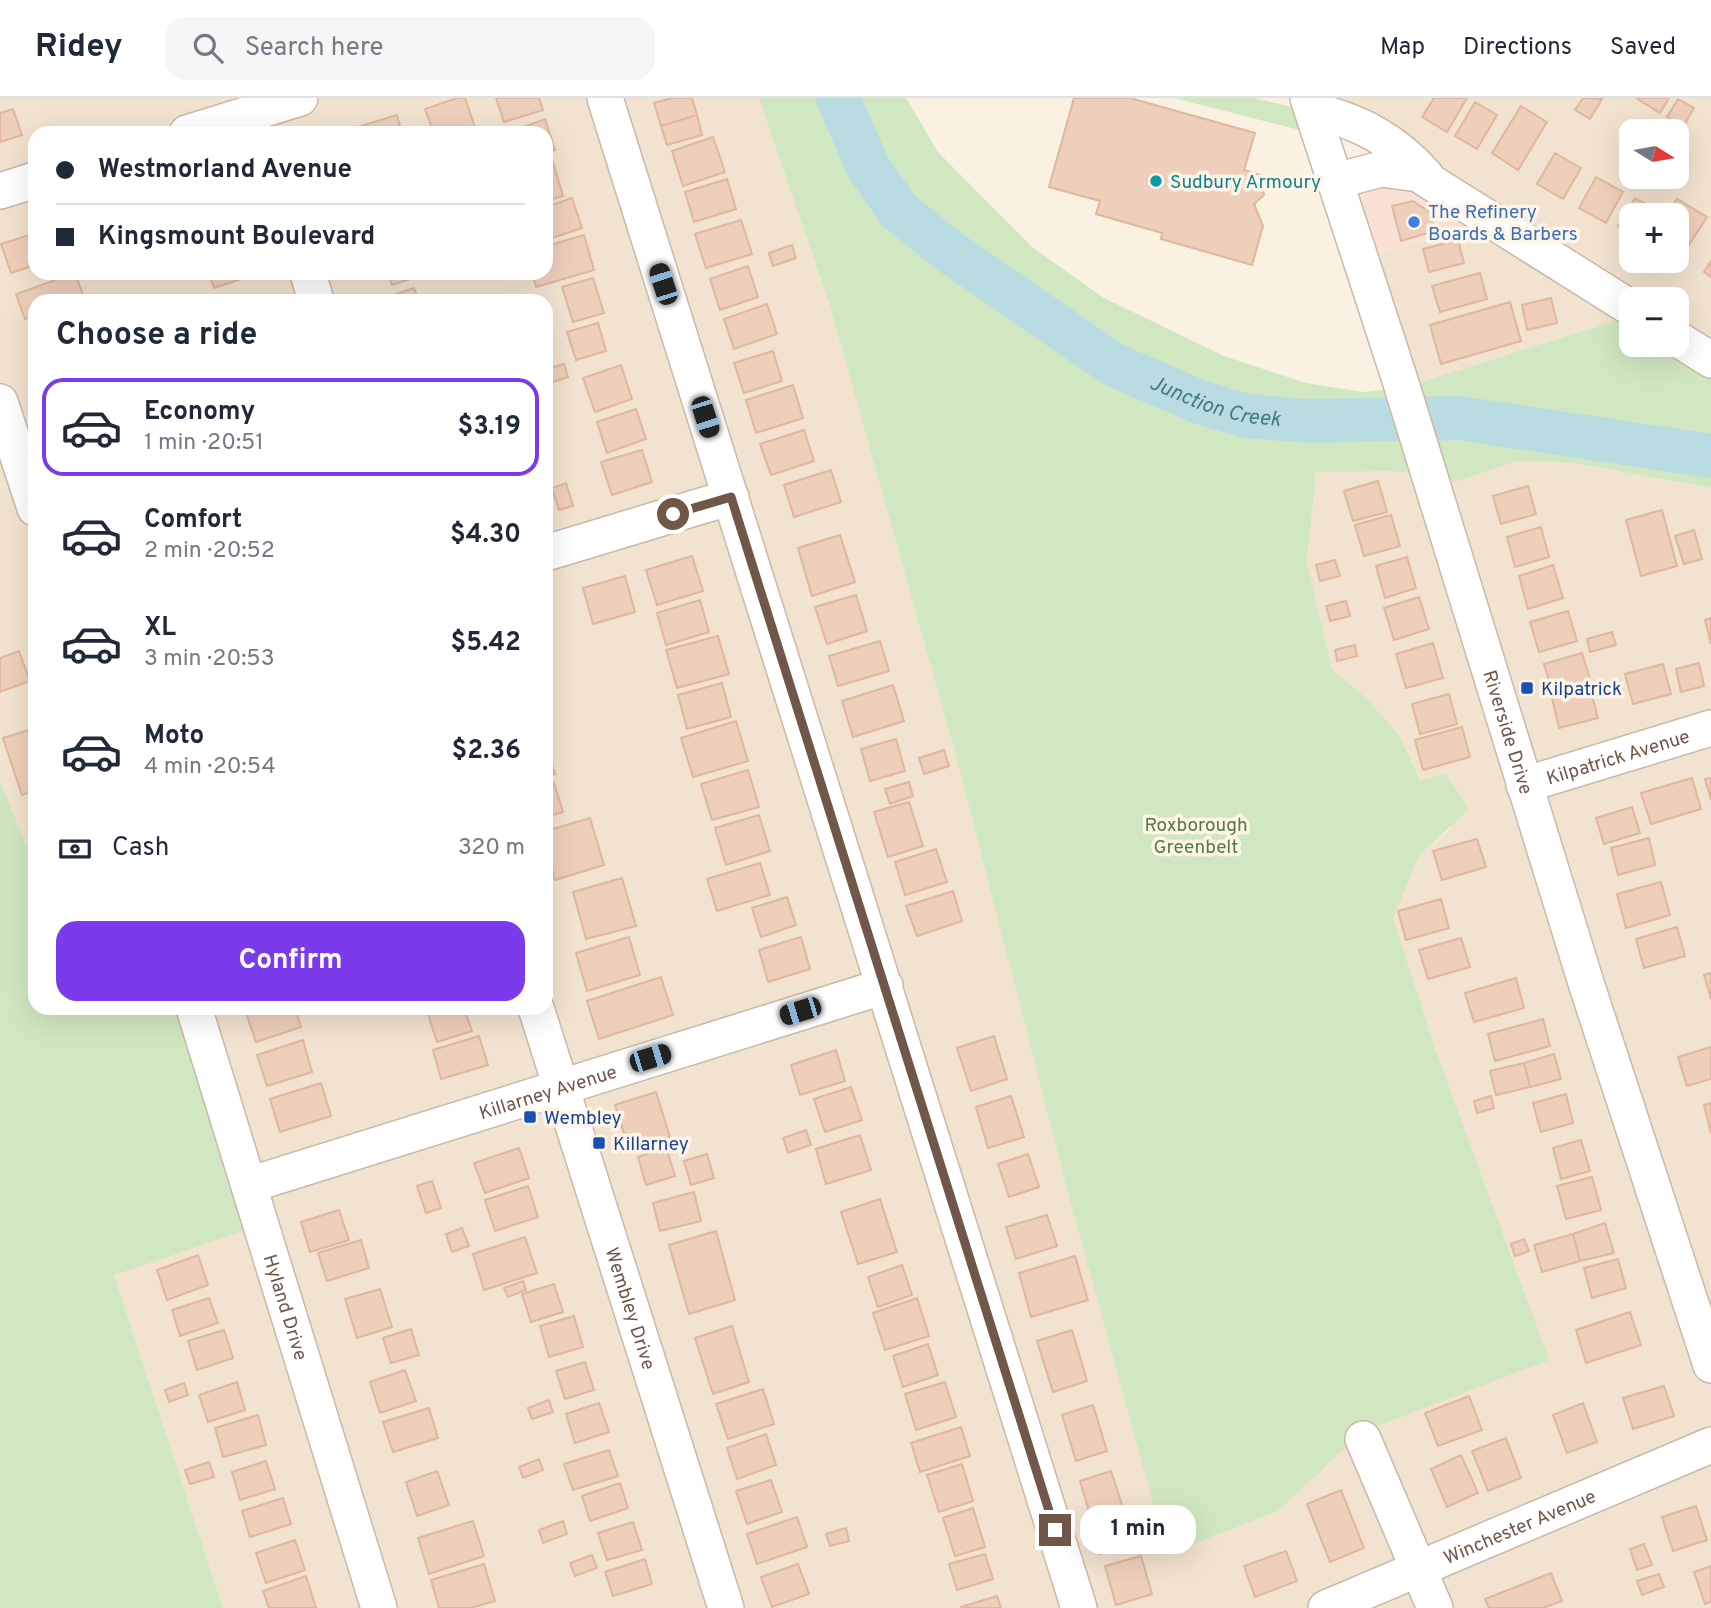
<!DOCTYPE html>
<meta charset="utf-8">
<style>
:root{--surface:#fff;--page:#f6f6f7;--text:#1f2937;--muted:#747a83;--line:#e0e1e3;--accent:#7c3aed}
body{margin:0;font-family:Overpass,sans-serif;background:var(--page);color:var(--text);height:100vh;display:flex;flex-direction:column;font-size:26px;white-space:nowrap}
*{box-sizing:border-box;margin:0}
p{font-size:23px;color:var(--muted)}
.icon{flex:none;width:38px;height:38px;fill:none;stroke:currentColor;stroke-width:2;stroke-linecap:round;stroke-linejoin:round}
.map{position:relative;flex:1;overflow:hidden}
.sheet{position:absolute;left:28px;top:196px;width:525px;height:721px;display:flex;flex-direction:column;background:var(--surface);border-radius:21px;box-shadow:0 7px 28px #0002}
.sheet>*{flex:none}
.banner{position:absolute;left:28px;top:28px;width:525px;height:154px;border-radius:21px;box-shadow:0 7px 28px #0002;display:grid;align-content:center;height:154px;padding:0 28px;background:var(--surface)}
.needle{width:46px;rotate:101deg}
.fabs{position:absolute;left:1619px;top:21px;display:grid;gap:14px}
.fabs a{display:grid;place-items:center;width:70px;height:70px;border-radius:14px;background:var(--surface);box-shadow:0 7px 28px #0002;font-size:35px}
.end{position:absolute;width:32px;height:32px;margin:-16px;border:9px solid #70574a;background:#fff;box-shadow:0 0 0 4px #fff}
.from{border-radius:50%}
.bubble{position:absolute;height:49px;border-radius:21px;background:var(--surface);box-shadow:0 7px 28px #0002;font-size:23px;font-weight:700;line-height:49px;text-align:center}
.car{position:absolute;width:21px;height:42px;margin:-21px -10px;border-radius:9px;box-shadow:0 0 5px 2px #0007;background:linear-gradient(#222 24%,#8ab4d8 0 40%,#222 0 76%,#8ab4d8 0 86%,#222 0)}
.banner b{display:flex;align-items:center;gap:24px;height:66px;font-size:26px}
.banner b+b{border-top:2px solid var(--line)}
.banner i{width:18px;height:18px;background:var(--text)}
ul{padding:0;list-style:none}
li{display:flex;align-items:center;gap:21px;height:98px;margin:0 14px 10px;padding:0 14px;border:4px solid transparent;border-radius:21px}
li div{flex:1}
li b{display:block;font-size:26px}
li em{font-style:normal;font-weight:700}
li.selected{border-color:var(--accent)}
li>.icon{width:63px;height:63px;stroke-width:1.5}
h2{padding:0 28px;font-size:32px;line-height:84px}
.pay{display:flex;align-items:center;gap:18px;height:77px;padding:0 28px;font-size:26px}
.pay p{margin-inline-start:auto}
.cta{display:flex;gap:14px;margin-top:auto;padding:14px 28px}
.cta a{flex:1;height:80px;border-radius:21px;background:var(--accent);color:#fff;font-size:28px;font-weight:700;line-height:80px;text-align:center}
header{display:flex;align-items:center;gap:42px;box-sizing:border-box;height:98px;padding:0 35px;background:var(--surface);border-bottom:2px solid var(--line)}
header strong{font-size:33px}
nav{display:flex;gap:38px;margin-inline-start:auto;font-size:24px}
.search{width:490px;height:63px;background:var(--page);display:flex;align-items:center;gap:18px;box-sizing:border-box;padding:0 24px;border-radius:21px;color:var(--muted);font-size:26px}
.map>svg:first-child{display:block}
.residential{fill:#f2e2d0;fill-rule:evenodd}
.commercial{fill:#fae1d6}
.green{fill:#d1e7c1}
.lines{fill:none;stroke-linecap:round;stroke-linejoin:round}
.river{stroke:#b8dce2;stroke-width:44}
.building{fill:#eecfbb;stroke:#e0b69c;stroke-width:2}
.minor-casing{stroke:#cab8a9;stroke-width:38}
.minor{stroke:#fff;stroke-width:35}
.route{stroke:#70574a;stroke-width:9}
.culture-dot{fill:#0f9aa8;stroke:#fef5e7;stroke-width:2.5}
.shop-dot{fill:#3f7fe0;stroke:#fef5e7;stroke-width:2.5}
.transit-dot{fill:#1a4fb4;stroke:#fef5e7;stroke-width:2.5}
.labels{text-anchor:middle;stroke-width:7;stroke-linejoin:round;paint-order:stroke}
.culture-label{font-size:19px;fill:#0d838f;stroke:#fef5e7;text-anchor:start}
.shop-label{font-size:19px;fill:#366cbe;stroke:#fef5e7;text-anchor:start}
.transit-label{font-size:19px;fill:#164399;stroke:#fef5e7;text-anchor:start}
.street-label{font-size:19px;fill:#70574a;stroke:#fef5e7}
.park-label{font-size:19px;fill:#557b45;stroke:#fef5e7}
.water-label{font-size:21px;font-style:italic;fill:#457983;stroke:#fef5e7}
</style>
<header>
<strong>Ridey</strong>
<div class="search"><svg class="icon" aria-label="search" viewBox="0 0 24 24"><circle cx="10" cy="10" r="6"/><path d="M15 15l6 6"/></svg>Search here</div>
<nav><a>Map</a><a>Directions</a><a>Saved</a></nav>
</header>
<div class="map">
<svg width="1711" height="1510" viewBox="0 0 1711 1510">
<rect width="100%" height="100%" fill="#fbf1e2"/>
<path class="residential" d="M0 0H759L829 205 956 658 1065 1084 1167 1457 1436 953 1393 820 1419 758 1451 730 1420 682 1399 637 1367 601 1332 571 1307 465 1316 373H1388L1433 377 1438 389 1517 363 1574 365 1711 390V1510H223L114 1177 196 910H546V203H35V769L0 682ZM35 35H546V175H35Z
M1309 0H1711V264L1677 242 1676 201H1631V218L1405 289 1363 160 1490 124ZM1631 33H1676V79H1631ZM1631 117H1676V163H1631Z"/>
<path class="commercial" d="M1382 73 1491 123 1363 160 1336 83Z"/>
<path class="green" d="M759 0H906L938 54 1032 149 1104 200 1224 258 1306 285 1363 294 1405 289 1631 218V247H1676L1711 264V390L1574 365 1517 363 1437 390 1433 377 1388 373 1316 374 1307 465 1332 571 1367 601 1399 637 1420 682 1446 676 1469 711 1419 758 1393 820 1436 953 1549 1262 1362 1334 1279 1412 1167 1457 1065 1084 956 658 829 205Z
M1174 0H1254L1316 15 1323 38Z
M0 682 35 769V910H196L264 1126 114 1177 223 1510H0Z"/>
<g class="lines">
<path class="river" id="s1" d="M838 0 868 69 898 112 950 154 1114 267 1202 305 1247 318 1307 323 1459 320 1711 358"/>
</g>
<path class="building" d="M457 0H465L476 32 434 35 425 11Z
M496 0H539L543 12 504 24Z
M672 0H692L697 17 661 28 654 5Z
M1074 0H1130L1255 35 1244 72 1260 77 1264 97 1254 106 1263 128 1252 167 1161 141 1162 135 1096 116 1100 103 1049 89Z
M1434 0H1467L1447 34 1422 19Z
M1583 0 1602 1 1590 21 1575 12Z
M1636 0H1669L1660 15Z
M1678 1 1694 10 1683 29 1667 19Z
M1475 4 1497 17 1477 51 1455 38Z
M1521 8 1547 24 1518 72 1492 55Z
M13 11 22 37 0 44V15Z
M397 17 402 35H338Z
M697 17 702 37 667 47 661 28Z
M545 21 555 52 546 55V35H507Z
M713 39 725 74 683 88 672 53Z
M1555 55 1581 70 1563 101 1537 86Z
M552 61 563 98 546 103V63Z
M1596 79 1623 94 1606 125 1579 110Z
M727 81 736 111 694 124 685 94Z
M572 100 582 130 546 142V109Z
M1635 100 1653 110 1649 117H1631V136L1618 128Z
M1677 101 1707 119 1678 164 1676 117H1667Z
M1413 103 1431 115 1434 133 1401 143 1392 108Z
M741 122 752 156 706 170 695 136Z
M35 135V167L11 175 1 146Z
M584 137 594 172 536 189 532 175H546V148Z
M1458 142 1464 165 1429 174 1423 151Z
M792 147 796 160 773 168 769 155Z
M1711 163V179L1704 174Z
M748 168 758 199 720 212 710 181Z
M75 175 84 200 76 203H35V217L25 221 16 196Z
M209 175H246L248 179 214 190Z
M388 175H428L392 187Z
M1480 175 1487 201 1440 214 1432 188Z
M593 180 604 215 573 224 562 189Z
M414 190 419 203H382L381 201Z
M1551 200 1557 225 1527 232 1522 207Z
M1510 204 1521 243 1441 266 1430 227Z
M767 206 777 236 734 251 724 221Z
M598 225 606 253 576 262 567 234Z
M773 253 782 283 744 295 734 265Z
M564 266 568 279 550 285 546 271Z
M621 267 632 301 595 314 583 280Z
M793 287 803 320 756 335 746 302Z
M636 311 646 341 607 355 597 324Z
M804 332 814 363 771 377 760 346Z
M642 352 652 384 612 397 601 364Z
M831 372 841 404 794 419 784 387Z
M1378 383 1387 414 1353 423 1344 393Z
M566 385 573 408 559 412 552 390Z
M1528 388 1536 416 1501 426 1493 398Z
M1662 412 1677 468 1641 478 1626 422Z
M1391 417 1400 448 1364 458 1355 427Z
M1541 429 1549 459 1515 469 1507 439Z
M1694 432 1702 461 1684 466 1675 438Z
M840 437 855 484 812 498 798 450Z
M692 458 703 493 657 507 646 472Z
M1407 459 1416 490 1385 500 1376 468Z
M1335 462 1340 478 1320 483 1316 467Z
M1553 467 1563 500 1528 511 1519 478Z
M625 478 635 514 593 526 583 490Z
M856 497 867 533 827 546 815 509Z
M1419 499 1429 531 1394 542 1384 510Z
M700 502 709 534 666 547 657 515Z
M1346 503 1350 518 1330 523 1326 508Z
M1568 513 1577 543 1539 554 1530 524Z
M1711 520V546L1705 522Z
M1612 534 1616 547 1590 554 1587 541Z
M718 538 729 576 677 590 666 552Z
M880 543 889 573 838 588 829 558Z
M1433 545 1443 580 1406 590 1396 556Z
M1355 547 1357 558 1337 563 1335 552Z
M19 553 30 583 0 594V560Z
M1582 555 1591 584 1553 596 1544 566Z
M1699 565 1704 588 1681 594 1676 571Z
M1663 566 1671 596 1633 606 1625 576Z
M722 585 731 619 687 631 678 597Z
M893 587 904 623 853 639 842 603Z
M1590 590 1598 620 1559 630 1552 600Z
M1449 596 1457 626 1420 636 1412 606Z
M736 623 748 663 693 679 681 640Z
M1462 629 1470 659 1423 672 1415 642Z
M35 630V692L22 697 3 640Z
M896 641 905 673 870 683 861 651Z
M546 647 555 676 546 679Z
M944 652 949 668 924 676 919 660Z
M748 672 759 709 712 722 701 686Z
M1692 680 1701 711 1651 726 1641 695Z
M1711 680V702L1705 681Z
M909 684 913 698 890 706 885 691Z
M554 685 563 714 546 719V687Z
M909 704 923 748 888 759 874 714Z
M1632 709 1640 735 1604 746 1596 720Z
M759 717 770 753 726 767 715 730Z
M590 720 604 767 555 782 546 751V733Z
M1649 740 1655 767 1618 777 1611 750Z
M1477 741 1486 769 1442 782 1433 753Z
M936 751 947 784 905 797 895 764Z
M760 765 770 797 717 813 707 781Z
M622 780 636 828 586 841 573 794Z
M1661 784 1670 817 1626 830 1617 796Z
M953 793 962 823 917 838 906 808Z
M787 799 796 827 761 839 752 810Z
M1441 801 1449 830 1406 842 1398 813Z
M1677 829 1685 858 1644 870 1636 841Z
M629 839 640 877 587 893 576 855Z
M801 839 810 871 768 884 759 852Z
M1461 840 1470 869 1428 881 1419 852Z
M1711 875V901L1704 877Z
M661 879 673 917 599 941 587 903Z
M1516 880 1524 910 1474 924 1465 895Z
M261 910H295L301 929 256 944 246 915Z
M426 910H464L472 933 437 944Z
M1543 921 1550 948 1495 963 1488 936Z
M479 938 488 967 441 981 433 952Z
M994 938 1007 981 971 993 957 950Z
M303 942 312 974 267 988 257 957Z
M1711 949V981L1687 988 1678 959Z
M836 952 845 983 800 997 791 967Z
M1554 956 1561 981 1530 989 1524 965Z
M1524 965 1530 989 1496 997 1490 973Z
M321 985 331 1018 280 1034 270 1001Z
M851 989 862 1022 825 1034 814 1001Z
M656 994 670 1039 629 1051 615 1007Z
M1566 996 1573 1025 1541 1034 1533 1005Z
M1011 998 1024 1039 988 1050 976 1009Z
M1491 998 1494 1010 1477 1015 1474 1003Z
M1711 1005V1035L1704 1007Z
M806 1032 811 1047 788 1055 783 1040Z
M860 1037 871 1072 826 1086 816 1051Z
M1581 1042 1590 1073 1561 1081 1553 1050Z
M666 1049 675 1078 646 1087 638 1059Z
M519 1050 529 1080 485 1095 474 1065Z
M707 1056 714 1080 691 1087 684 1063Z
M1028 1056 1039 1089 1009 1099 998 1066Z
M1592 1079 1601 1112 1566 1121 1557 1088Z
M432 1083 441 1110 426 1115 417 1088Z
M528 1088 538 1119 495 1133 485 1102Z
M694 1094 701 1123 660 1133 653 1105Z
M880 1101 897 1154 858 1166 841 1114Z
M339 1112 349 1142 310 1154 301 1124Z
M1047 1117 1057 1148 1016 1161 1006 1129Z
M1605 1125 1614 1155 1580 1163 1573 1136Z
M462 1130 469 1148 452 1154 446 1136Z
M716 1133 735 1202 689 1216 669 1147Z
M1573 1136 1580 1163 1542 1174 1534 1147Z
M525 1139 537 1175 484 1192 473 1156Z
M1524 1141 1529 1153 1515 1158 1511 1146Z
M361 1142 369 1170 327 1183 318 1155Z
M198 1157 208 1187 167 1202 157 1172Z
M1075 1158 1088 1202 1031 1219 1019 1175Z
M1618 1161 1626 1190 1592 1200 1584 1170Z
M902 1167 912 1197 878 1209 868 1179Z
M523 1183 526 1192 508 1199 504 1190Z
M554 1186 563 1214 531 1224 522 1196Z
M380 1191 392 1229 357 1240 345 1201Z
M209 1200 218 1225 180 1238 172 1212Z
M917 1200 929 1238 885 1252 873 1215Z
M1630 1214 1641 1247 1586 1265 1576 1232Z
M574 1218 583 1249 549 1259 540 1228Z
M732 1228 749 1284 713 1296 695 1240Z
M411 1231 419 1257 391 1265 383 1240Z
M224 1232 233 1260 197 1272 188 1243Z
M1072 1232 1087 1283 1053 1294 1037 1243Z
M928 1246 938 1277 903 1289 893 1258Z
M585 1264 594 1292 565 1301 556 1273Z
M405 1272 416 1303 380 1315 370 1284Z
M237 1284 245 1312 208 1324 199 1297Z
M945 1284 956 1319 916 1332 905 1296Z
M184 1285 188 1297 169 1304 165 1292Z
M1664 1288 1674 1318 1633 1331 1623 1300Z
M763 1291 774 1326 728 1341 716 1306Z
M1469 1298 1482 1332 1438 1348 1425 1315Z
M549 1302 553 1314 532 1321 528 1310Z
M599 1305 609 1334 575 1345 566 1316Z
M1583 1305 1597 1344 1567 1355 1553 1317Z
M1093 1307 1107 1353 1076 1363 1062 1317Z
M429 1310 438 1340 393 1354 383 1324Z
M258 1317 266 1347 223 1359 215 1330Z
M961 1329 970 1358 920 1374 911 1345Z
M766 1336 776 1367 737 1381 727 1350Z
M1506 1340 1521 1380 1488 1393 1472 1353Z
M609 1352 618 1378 573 1392 564 1366Z
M1461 1357 1478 1395 1447 1409 1431 1371Z
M539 1361 543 1372 523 1380 519 1369Z
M266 1363 275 1391 240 1402 232 1374Z
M209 1364 214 1379 190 1386 185 1372Z
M962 1366 973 1403 939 1414 927 1377Z
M437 1373 449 1407 417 1418 406 1384Z
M1111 1373 1123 1410 1091 1420 1080 1383Z
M771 1382 782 1414 747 1426 736 1393Z
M620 1385 628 1410 590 1423 582 1398Z
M1341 1392 1364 1450 1330 1464 1307 1406Z
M283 1400 291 1426 250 1439 242 1413Z
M1696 1408 1707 1442 1673 1453 1662 1419Z
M973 1410 985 1449 955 1458 943 1420Z
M797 1419 807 1449 757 1466 747 1436Z
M1122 1419 1131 1445 1100 1456 1092 1429Z
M473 1423 484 1458 429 1476 418 1440Z
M563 1423 567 1436 543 1445 539 1432Z
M633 1424 642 1452 607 1462 598 1435Z
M846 1430 849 1443 830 1448 826 1436Z
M295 1442 305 1472 266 1485 256 1455Z
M1644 1446 1652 1467 1637 1472 1630 1451Z
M1286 1453 1297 1483 1255 1499 1244 1468Z
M985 1456 993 1481 957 1492 949 1466Z
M592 1457 597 1470 575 1478 570 1465Z
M1141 1458 1152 1496 1116 1507 1105 1468Z
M645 1461 652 1486 613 1498 605 1474Z
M484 1466 495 1503 471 1510H439L431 1482Z
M798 1466 809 1496 772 1509 761 1479Z
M1711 1468V1504L1705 1506 1694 1474Z
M1551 1475 1562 1503 1543 1510H1489L1485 1501Z
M1659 1476 1664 1489 1642 1497 1637 1483Z
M306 1478 316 1510H269L263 1493Z
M997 1498 1001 1510H961V1509Z"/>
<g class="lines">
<defs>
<g id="minor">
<path d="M605 0 1079 1510"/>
<path id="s2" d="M1308 0 1400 282 1587 888 1711 1267"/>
<path d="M1312 12C1358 23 1395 42 1426 78"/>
<path d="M187 35 300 0"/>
<path d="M1336 83 1381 71 1418 76 1631 210"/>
<path d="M0 93 35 82"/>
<path d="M308 175 316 203"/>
<path d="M1676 240 1711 262"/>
<path d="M0 304 35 410"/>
<path d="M546 455 731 399"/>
<path id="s3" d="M1524 687 1711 630"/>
<path id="s4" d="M194 910 379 1510"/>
<path id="s5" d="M536 910 726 1510"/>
<path id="s6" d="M249 1087 885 888"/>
<path d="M1363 1341 1435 1510"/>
<path id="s7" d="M1326 1510 1711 1347"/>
</g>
</defs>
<use href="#minor" class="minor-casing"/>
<use href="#minor" class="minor"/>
</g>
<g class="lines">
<path class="route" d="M673 416 731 399 1055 1432"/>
</g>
<circle class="culture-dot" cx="1156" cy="83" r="7"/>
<circle class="shop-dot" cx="1414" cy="124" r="7"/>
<g class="transit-dot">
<rect x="1520" y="583" width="14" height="14" rx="3.5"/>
<rect x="523" y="1012" width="14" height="14" rx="3.5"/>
<rect x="592" y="1038" width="14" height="14" rx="3.5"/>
</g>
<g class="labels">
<g class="culture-label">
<text x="1170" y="90">Sudbury Armoury</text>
</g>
<g class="shop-label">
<text x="1428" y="120">The Refinery<tspan x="1428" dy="22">Boards &amp; Barbers</tspan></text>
</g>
<g class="transit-label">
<text x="1541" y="597">Kilpatrick</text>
<text x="544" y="1026">Wembley</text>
<text x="613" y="1052">Killarney</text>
</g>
<g class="street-label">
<text dy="7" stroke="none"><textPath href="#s2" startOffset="665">Riverside Drive</textPath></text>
<text dy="7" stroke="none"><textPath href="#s3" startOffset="98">Kilpatrick Avenue</textPath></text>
<text dy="7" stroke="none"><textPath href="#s6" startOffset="313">Killarney Avenue</textPath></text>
<text dy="7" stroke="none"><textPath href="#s4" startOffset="313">Hyland Drive</textPath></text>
<text dy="7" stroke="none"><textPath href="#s5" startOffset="315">Wembley Drive</textPath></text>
<text dy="7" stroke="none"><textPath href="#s7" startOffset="210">Winchester Avenue</textPath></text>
</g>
<g class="park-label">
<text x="1196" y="733">Roxborough<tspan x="1196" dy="22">Greenbelt</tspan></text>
</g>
<g class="water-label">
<text dy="7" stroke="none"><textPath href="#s1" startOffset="502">Junction Creek</textPath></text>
</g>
</g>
</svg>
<div class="fabs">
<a><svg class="needle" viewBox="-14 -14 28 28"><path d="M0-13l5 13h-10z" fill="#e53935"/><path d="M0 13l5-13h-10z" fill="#747a83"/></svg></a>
<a>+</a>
<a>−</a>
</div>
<i class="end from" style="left:673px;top:416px"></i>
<i class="end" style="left:1055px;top:1432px"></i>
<div class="bubble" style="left:1080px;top:1407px;width:116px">1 min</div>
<i class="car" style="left:663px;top:186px;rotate:342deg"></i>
<i class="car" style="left:705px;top:319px;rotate:162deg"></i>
<i class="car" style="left:800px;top:913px;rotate:253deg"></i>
<i class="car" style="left:650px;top:960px;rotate:73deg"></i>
<div class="banner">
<b><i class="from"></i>Westmorland Avenue</b>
<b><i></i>Kingsmount Boulevard</b>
</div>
<section class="sheet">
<h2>Choose a ride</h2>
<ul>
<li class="selected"><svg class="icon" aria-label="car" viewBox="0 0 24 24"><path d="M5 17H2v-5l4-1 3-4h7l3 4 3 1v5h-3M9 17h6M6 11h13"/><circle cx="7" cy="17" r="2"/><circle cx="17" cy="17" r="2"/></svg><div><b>Economy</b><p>1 min · 20:51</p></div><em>$3.19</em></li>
<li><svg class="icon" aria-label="car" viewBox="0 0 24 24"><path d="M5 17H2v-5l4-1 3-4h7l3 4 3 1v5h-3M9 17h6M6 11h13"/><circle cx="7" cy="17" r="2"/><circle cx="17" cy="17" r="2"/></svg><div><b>Comfort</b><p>2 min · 20:52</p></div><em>$4.30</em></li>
<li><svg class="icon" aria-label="car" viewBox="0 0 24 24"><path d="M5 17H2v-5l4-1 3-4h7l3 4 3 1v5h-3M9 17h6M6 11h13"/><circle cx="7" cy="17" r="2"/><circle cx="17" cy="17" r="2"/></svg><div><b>XL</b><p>3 min · 20:53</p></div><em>$5.42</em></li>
<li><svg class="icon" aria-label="car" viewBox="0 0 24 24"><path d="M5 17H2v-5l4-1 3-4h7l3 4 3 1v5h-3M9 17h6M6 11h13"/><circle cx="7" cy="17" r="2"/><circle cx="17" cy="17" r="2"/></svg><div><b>Moto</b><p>4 min · 20:54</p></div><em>$2.36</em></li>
</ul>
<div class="pay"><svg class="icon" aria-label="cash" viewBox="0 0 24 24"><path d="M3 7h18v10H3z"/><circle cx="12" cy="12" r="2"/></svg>Cash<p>320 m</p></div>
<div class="cta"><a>Confirm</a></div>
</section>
</div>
